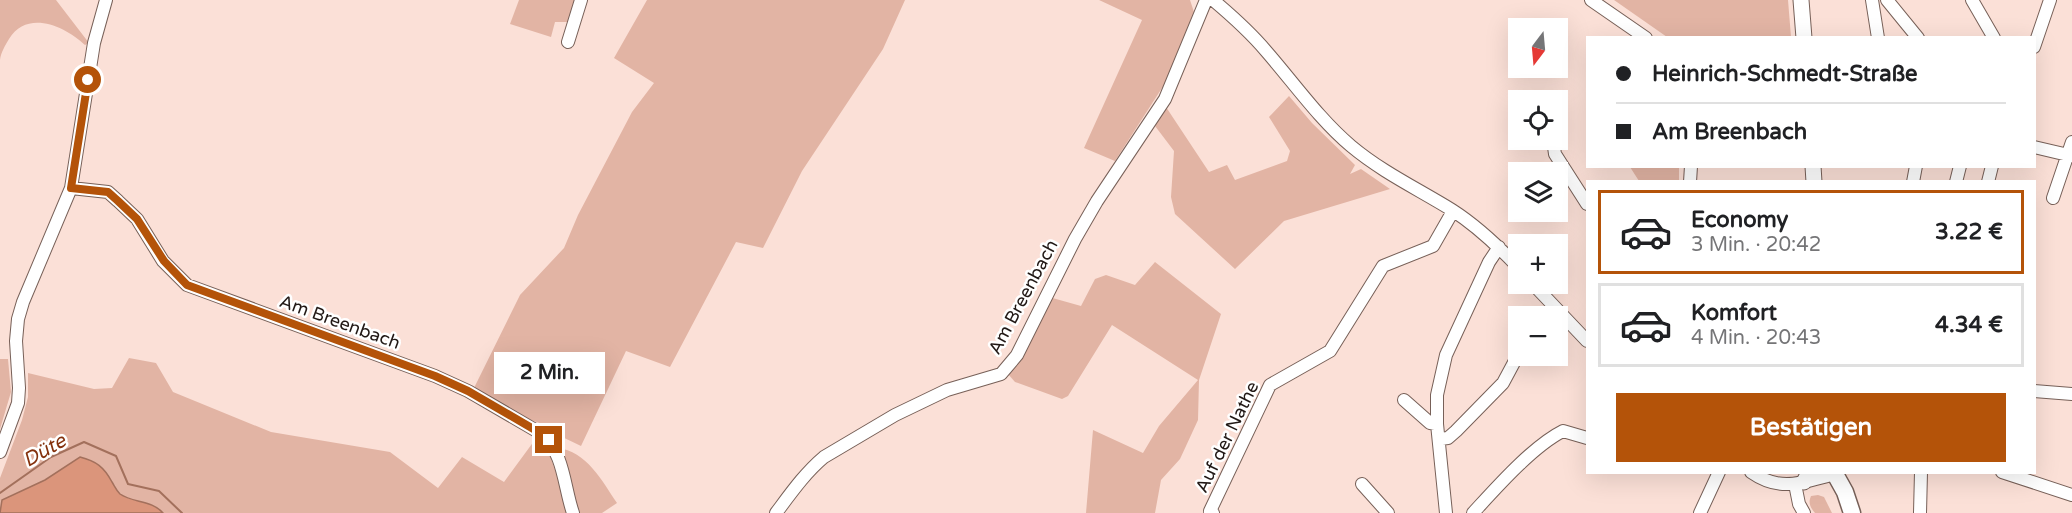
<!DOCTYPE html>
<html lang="de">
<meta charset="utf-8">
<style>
:root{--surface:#fff;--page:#f6f6f6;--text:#202124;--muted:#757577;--line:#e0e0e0;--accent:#b45309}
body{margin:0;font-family:"Varela Round",sans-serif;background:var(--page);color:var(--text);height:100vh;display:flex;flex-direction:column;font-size:22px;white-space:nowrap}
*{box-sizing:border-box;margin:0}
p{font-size:20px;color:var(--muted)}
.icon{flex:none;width:33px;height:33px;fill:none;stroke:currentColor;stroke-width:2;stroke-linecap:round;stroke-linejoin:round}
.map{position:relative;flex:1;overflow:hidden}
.drawer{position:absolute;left:1586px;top:180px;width:450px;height:294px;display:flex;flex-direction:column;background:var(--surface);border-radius:0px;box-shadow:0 6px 24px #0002}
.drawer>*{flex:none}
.hud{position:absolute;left:1586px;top:36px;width:450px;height:132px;border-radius:0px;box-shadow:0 6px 24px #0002;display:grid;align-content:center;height:132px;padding:0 30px;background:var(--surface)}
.needle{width:39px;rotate:196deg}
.buttons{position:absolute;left:1508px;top:18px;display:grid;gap:12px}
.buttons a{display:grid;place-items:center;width:60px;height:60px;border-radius:0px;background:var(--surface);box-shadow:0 6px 24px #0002;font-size:30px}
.end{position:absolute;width:27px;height:27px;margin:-14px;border:8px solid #b45309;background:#fff;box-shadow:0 0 0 3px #fff}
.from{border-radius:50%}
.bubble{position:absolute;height:42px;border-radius:0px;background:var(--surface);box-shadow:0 6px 24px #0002;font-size:20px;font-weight:700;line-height:42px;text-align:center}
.hud b{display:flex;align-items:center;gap:21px;height:57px;font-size:22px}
.hud b+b{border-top:2px solid var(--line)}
.hud i{width:15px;height:15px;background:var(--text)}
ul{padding:10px 0 0;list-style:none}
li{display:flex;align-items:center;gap:18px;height:84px;margin:0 12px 9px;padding:0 18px;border:3px solid var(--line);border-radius:0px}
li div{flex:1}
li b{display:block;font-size:22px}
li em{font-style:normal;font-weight:700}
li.active{border-color:var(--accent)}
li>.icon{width:54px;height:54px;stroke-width:1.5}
.action{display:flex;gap:12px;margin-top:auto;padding:12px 30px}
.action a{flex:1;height:69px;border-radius:0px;background:var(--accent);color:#fff;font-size:24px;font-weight:700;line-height:69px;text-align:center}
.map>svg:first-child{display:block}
.green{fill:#e2b4a4}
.water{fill:#db957b;stroke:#a3705c;stroke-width:1.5}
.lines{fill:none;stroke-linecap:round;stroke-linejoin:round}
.stream{stroke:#a3705c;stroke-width:2}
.minor-casing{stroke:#776058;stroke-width:14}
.major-casing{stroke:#776058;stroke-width:17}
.highway-casing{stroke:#776058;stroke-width:19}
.minor{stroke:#fff;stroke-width:12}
.major{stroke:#fff;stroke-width:15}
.highway{stroke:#fff;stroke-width:16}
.route{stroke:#b45309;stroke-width:8}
.labels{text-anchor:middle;stroke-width:5;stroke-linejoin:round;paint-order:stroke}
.street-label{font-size:18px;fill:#211815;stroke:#fff}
.water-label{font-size:20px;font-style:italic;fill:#84310d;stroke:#fff}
</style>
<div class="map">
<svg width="2072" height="513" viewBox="0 0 2072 513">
<rect width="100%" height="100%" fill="#fbe0d7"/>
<path class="green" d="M0 0H56L89 43 85 45C65 26 27 9 9 39 5 46 1 52 0 60Z
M519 0H574L575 3 569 22H555L551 37 510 24Z
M647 0H905L883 49 802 171 763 248 736 242 670 367 626 351 581 446 554 433 542 424 515 414 474 388 520 295 564 248 578 215 632 112 654 83 614 58Z
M1099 0H1190L1195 15 1171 74 1115 161 1084 148 1142 20Z
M1614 0H1788L1791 37H1667Z
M1289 96 1312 123 1355 165 1350 174 1361 169 1390 189 1284 221 1235 269 1175 214 1171 197 1174 151 1152 122 1166 107 1209 172 1227 165 1235 180 1287 161 1290 151 1269 117Z
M1630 167H1679V181H1639Z
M1155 262 1221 314 1199 380 1198 420 1180 459 1161 480 1155 513H1086L1093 430 1143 453 1159 426 1198 380 1112 325 1068 396 1062 399 1015 382 1008 374 1049 297 1081 306 1095 279 1106 275 1135 285Z
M129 358 156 363 173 392 271 432 390 452 438 488 462 457 504 482 537 437 546 444 570 513H0V478L22 420 28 397V373L94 389 112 388Z
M0 359H8L11 392 0 429Z
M557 448C587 451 602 481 617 503L602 513H579L565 465Z
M1818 495 1824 497 1832 513H1815C1810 507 1808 503 1811 496Z"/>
<path class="water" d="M80 457C96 461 104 467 112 482 115 487 116 490 120 494 133 503 152 500 163 513H0L2 500 45 480Z"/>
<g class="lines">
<path class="stream" d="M0 493 51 457 84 442 116 456 128 484 159 491 182 513"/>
<defs>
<path id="minor" d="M1213 0C1232 16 1250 32 1266 51 1294 83 1319 119 1351 146 1382 172 1418 189 1452 210 1477 226 1498 246 1518 267
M1591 0 1646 38
M1872 0 1878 38
M1887 0 1918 38
M1972 0 1994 38
M568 42 581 0
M2034 47 2050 0
M1553 140 1555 154 1587 204
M2034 147 2072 156
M1690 182 1691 166
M1913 182 1916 166
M1956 182 1960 166
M1988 182 1992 166
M71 188 108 192 118 201 137 219 163 261 187 285 435 376 468 391 542 434C564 453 564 487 573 513
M2053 198 2072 142
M1533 284 1587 341
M2034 391 2072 394
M1404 400 1430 423 1437 424
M1440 439 1448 438 1456 431 1503 383 1518 355
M0 452 18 403 19 388 16 341 18 319 23 302 71 188 94 43 106 0
M1751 472C1781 493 1803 482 1835 474
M2002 472 2072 495
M1362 484 1388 513
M1795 484 1799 504 1804 513
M776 513C791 493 805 473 824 457L895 415 947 390 1001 374 1017 355 1075 239 1097 201 1165 99 1206 0
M1213 513 1210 511 1270 385 1330 351 1383 266 1433 246 1453 211
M1446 513 1437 424V395L1446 355 1489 262 1499 247
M1473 513C1496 488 1533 446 1563 431L1587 438
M1700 513 1719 472
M1920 513 1921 472"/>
<path id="major" d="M1801 0 1804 38
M1813 166 1814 182
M1804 482 1809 472"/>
<path id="highway" d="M1835 474 1845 492 1852 513"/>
</defs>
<use href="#minor" class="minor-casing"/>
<use href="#major" class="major-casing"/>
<use href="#highway" class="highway-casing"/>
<use href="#minor" class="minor"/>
<use href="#major" class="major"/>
<use href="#highway" class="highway"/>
</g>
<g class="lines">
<path class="route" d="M88 80 71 188 108 192 118 201 137 219 164 261 187 285 435 376 468 391 542 434 549 440"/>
</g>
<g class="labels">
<g class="street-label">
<text transform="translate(1023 297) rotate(-62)" y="6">Am Breenbach</text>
<text transform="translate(340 322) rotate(20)" y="6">Am Breenbach</text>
<text transform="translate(1227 437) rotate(-64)" y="6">Auf der Nathe</text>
</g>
<g class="water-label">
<text transform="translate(44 450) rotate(-30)" y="7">Düte</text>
</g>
</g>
</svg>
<div class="buttons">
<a><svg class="needle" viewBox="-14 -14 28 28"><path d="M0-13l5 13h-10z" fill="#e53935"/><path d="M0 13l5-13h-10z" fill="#757577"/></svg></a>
<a><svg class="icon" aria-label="locate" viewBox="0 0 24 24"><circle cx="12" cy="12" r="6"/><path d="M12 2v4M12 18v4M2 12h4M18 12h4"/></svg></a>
<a><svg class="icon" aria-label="layers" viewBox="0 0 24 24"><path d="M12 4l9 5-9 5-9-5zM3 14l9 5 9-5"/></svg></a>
<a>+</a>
<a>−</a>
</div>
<i class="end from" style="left:88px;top:80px"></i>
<i class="end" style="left:549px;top:440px"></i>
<div class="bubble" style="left:494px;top:352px;width:111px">2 Min.</div>
<div class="hud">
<b><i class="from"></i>Heinrich-Schmedt-Straße</b>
<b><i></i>Am Breenbach</b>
</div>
<section class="drawer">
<ul>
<li class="active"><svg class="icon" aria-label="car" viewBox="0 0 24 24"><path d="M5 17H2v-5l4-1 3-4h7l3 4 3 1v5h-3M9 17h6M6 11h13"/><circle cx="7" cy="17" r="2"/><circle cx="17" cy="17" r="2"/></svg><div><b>Economy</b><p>3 Min. · 20:42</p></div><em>3.22 €</em></li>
<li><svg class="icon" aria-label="car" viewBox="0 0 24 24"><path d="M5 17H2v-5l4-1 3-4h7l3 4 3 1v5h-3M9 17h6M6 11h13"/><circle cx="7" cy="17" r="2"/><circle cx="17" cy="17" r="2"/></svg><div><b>Komfort</b><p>4 Min. · 20:43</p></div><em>4.34 €</em></li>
</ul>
<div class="action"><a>Bestätigen</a></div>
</section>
</div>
